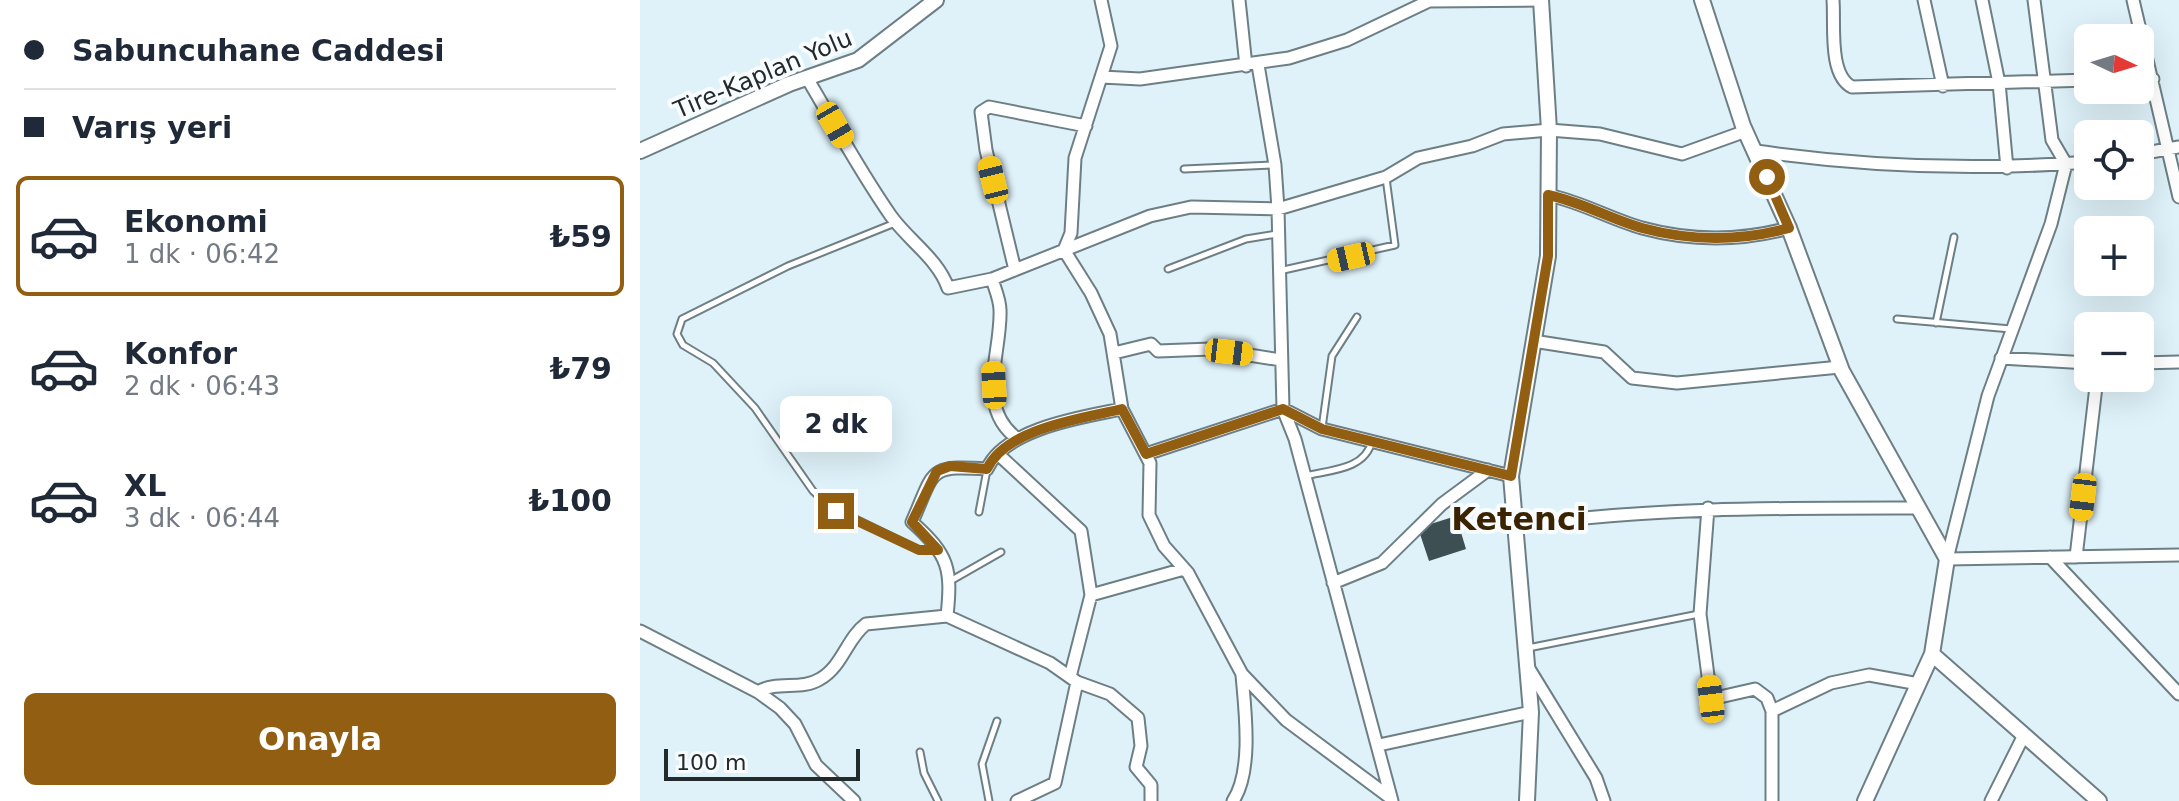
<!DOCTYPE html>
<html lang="tr">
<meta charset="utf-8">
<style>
:root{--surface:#fff;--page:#f6f6f7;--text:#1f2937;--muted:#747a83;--line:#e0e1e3;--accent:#925e12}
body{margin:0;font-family:"DejaVu Sans",sans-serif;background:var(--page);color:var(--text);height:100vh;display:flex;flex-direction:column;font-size:30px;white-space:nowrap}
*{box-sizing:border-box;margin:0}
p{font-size:26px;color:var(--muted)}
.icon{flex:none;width:44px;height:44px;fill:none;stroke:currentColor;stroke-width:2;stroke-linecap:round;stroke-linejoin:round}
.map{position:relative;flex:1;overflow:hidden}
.side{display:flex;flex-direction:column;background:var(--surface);width:640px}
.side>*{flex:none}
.hud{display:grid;align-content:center;height:176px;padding:0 24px;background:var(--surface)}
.needle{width:52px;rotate:94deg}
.fabs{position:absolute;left:1434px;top:24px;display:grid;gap:16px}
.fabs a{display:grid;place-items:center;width:80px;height:80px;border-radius:12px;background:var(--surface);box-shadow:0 8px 32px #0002;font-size:40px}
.scale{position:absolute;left:24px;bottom:20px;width:196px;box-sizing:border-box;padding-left:8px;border:4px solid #232a2c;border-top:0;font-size:22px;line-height:28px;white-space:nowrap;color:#232a2c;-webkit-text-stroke:6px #f8fcfe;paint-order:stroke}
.end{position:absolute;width:36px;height:36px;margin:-18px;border:10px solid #925e12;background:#fff;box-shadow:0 0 0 4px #fff}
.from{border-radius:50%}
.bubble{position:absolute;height:56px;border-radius:12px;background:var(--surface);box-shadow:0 8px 32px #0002;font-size:26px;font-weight:700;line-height:56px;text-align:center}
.car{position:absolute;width:24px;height:48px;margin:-24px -12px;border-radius:10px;box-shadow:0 0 6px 2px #0007;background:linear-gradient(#f5c518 24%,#345 0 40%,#f5c518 0 76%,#345 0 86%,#f5c518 0)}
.hud b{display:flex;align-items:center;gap:28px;height:76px;font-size:30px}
.hud b+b{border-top:2px solid var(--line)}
.hud i{width:20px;height:20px;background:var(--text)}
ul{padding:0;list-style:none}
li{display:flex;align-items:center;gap:24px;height:120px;margin:0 16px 12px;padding:0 8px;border:4px solid transparent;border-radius:12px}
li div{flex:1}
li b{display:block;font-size:30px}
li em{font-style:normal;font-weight:700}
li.active{border-color:var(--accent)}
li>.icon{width:72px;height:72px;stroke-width:1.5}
.button{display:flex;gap:16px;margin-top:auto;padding:16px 24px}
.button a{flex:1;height:92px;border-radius:12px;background:var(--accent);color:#fff;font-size:32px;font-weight:700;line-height:92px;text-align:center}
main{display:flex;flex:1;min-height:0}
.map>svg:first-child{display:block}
.building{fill:#3e4f54}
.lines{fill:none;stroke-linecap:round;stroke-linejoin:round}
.service-casing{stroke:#6d7f84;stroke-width:9}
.minor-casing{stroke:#6d7f84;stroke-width:15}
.tertiary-casing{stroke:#6d7f84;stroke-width:18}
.service{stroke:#fff;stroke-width:5}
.minor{stroke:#fff;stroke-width:11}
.tertiary{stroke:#fff;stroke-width:14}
.route{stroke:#925e12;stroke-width:10}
.labels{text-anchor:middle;stroke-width:8;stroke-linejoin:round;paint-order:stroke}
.street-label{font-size:24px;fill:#232a2c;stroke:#f8fcfe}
.district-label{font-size:32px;font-weight:bold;fill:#3b2301;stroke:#f8fcfe}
</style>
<main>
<section class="side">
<div class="hud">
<b><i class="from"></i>Sabuncuhane Caddesi</b>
<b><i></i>Varış yeri</b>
</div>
<ul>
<li class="active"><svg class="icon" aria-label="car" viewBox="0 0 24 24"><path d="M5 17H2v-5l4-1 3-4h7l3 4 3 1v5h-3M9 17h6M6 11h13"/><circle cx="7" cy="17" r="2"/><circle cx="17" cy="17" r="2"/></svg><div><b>Ekonomi</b><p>1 dk · 06:42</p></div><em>₺59</em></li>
<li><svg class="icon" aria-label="car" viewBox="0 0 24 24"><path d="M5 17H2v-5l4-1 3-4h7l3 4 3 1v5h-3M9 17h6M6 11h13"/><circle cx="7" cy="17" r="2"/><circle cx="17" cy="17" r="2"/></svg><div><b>Konfor</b><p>2 dk · 06:43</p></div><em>₺79</em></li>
<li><svg class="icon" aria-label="car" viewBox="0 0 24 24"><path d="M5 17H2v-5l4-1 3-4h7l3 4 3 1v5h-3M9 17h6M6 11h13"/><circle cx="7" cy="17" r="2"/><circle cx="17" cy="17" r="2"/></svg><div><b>XL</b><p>3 dk · 06:44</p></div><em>₺100</em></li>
</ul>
<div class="button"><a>Onayla</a></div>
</section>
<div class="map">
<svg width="1539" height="801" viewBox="0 0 1539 801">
<rect width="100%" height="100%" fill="#dff2f9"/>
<path class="building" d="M816 516 826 549 789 561 778 528Z"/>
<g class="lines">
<defs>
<path id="service" d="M544 169 634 165
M255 223 148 266 42 319 37 334 43 345 73 363 115 408 173 491 189 506 279 550H297
M528 269 606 239 637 234
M639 271 755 245 746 178
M1257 319 1371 329
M1296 323 1314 237
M682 428 692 356 717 317
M665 476C690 470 725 470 732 441
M339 512 347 470
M312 580 361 552
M888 648 1059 614
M280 752 284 773 298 801
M349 801 342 764 357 721"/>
<path id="minor" d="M599 0 606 66
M1193 0C1195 24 1188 75 1212 87L1448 80
M1284 0 1303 86
M1342 0 1359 83 1367 168
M1394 0 1412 140 1426 164 1411 224 1348 396 1307 559 1539 555
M1493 0 1539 197
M618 65 635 165 638 209 643 409 655 439 752 801
M462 77 500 79 649 58 707 40 789 1 901 0
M167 78C195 125 220 172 251 216 269 241 298 259 308 288L352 279 510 216 551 207 638 209 746 177 778 158 832 146 863 134 909 130 960 134 1042 154 1106 131
M1500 79H1513
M1116 151C1228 167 1335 171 1448 162
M1500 154 1539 147
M908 195C942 202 970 219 1002 228 1050 241 1101 241 1149 228
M424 250 451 293 470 334 482 409 510 463 509 515 524 546 548 573 602 674 646 720 748 796
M424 250 431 233 435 158 471 46 461 0
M375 270 346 150 341 112 349 107 446 126
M352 279C355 289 360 300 360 310 362 352 334 408 378 439
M893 341 964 352 992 378 1037 383 1200 367
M474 353 511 344 518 351 571 349 641 360
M1361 358 1448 363
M1500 363 1539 362
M482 409C444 417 365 428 347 469 287 465 295 470 272 522 309 555 312 569 307 616L410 663 437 682 470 694 498 718 501 746 496 767 511 785V801
M506 454 643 409 682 429 871 476
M359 455 441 531 451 595 544 569
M1068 508 1060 614 1071 699 1115 689 1127 698 1132 711
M876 526C1010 507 1143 508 1279 508
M1410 557 1539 694
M1436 557 1457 378
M693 583 742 563 802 504 848 470
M0 631 118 692 140 708 155 724 176 765 214 801
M888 667 956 778 964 801
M430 677 451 595
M118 692C137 680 161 691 180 679 202 667 207 638 226 624L307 616
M739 745 891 712
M377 801 415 783 437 682
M593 801C613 771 605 710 602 675
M1132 801V711L1191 683 1229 675 1279 684
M1351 801 1384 735"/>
<path id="tertiary" d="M1062 0 1103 126 1149 228 1202 371 1307 559 1292 654 1225 801
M0 151 149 84 218 60 296 0
M1292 654 1459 801
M887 801 891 712 871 476 908 256 909 130 901 0"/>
</defs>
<use href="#service" class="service-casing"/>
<use href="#minor" class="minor-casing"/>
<use href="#tertiary" class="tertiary-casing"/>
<use href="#service" class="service"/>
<use href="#minor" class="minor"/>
<use href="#tertiary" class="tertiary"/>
</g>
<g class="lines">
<path class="route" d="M196 511 279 550H298L272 522 297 471 310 466 347 469C366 428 444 418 482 409L506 454 643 409 682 429 871 476 908 256V195C942 202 970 219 1002 228 1050 241 1101 241 1149 228L1127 177"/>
</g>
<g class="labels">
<g class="street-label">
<text transform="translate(123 74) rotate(-23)" y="8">Tire-Kaplan Yolu</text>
</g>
<g class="district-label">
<text x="879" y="530">Ketenci</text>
</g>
</g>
</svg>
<div class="fabs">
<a><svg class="needle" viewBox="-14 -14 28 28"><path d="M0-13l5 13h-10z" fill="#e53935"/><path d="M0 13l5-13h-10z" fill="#747a83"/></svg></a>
<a><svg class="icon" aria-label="locate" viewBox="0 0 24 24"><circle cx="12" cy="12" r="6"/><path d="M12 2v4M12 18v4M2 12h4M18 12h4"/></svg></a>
<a>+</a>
<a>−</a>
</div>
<div class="scale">100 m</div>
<i class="end from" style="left:1127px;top:177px"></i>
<i class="end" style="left:196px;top:511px"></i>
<div class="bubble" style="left:140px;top:396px;width:112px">2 dk</div>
<i class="car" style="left:195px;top:125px;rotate:150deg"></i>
<i class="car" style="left:353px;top:180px;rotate:346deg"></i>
<i class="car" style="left:711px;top:257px;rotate:257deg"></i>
<i class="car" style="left:589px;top:352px;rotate:97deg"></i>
<i class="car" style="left:354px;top:385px;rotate:357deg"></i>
<i class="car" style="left:1443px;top:497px;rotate:187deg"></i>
<i class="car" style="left:1071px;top:699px;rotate:353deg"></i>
</div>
</main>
